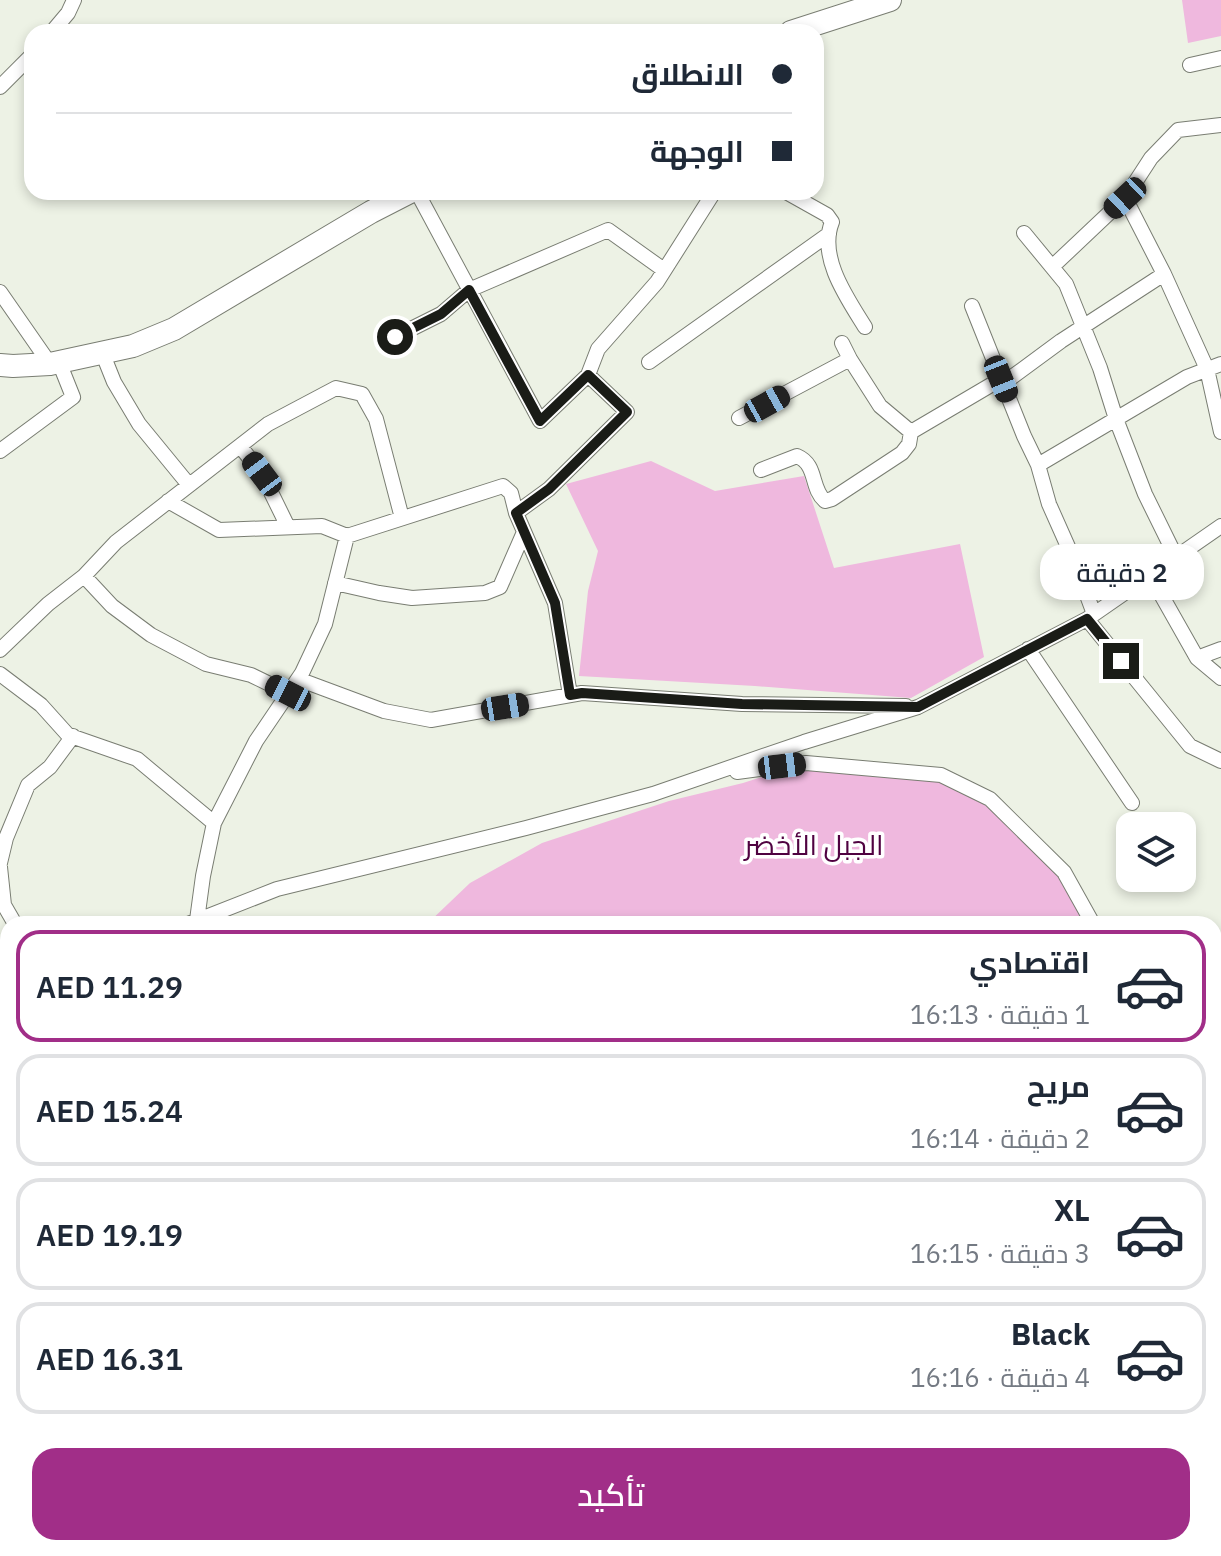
<!DOCTYPE html>
<html lang="ar">
<meta charset="utf-8">
<style>
:root{--surface:#fff;--page:#f6f6f7;--text:#1f2937;--muted:#747a83;--line:#e0e1e3;--accent:#a12e88}
body{margin:0;font-family:"IBM Plex Sans",Cairo,sans-serif;background:var(--page);color:var(--text);direction:rtl;height:100vh;display:flex;flex-direction:column;font-size:30px;white-space:nowrap}
*{box-sizing:border-box;margin:0}
p{font-size:26px;color:var(--muted)}
.icon{flex:none;width:44px;height:44px;fill:none;stroke:currentColor;stroke-width:2;stroke-linecap:round;stroke-linejoin:round}
.map{position:relative;flex:1;overflow:hidden;direction:ltr}
.sheet{position:absolute;left:0px;top:916px;width:1222px;height:640px;display:flex;flex-direction:column;background:var(--surface);border-radius:24px 24px 0 0;box-shadow:0 4px 12px #0003;direction:rtl}
.sheet>*{flex:none}
.guide{position:absolute;left:24px;top:24px;width:800px;height:176px;border-radius:24px;box-shadow:0 4px 12px #0003;direction:rtl;display:grid;align-content:center;height:176px;padding:0 32px;background:var(--surface)}
.fabs{position:absolute;left:1116px;top:812px;display:grid;gap:16px}
.fabs a{display:grid;place-items:center;width:80px;height:80px;border-radius:16px;background:var(--surface);box-shadow:0 4px 12px #0003;font-size:40px}
.end{position:absolute;width:36px;height:36px;margin:-18px;border:10px solid #1a1c17;background:#fff;box-shadow:0 0 0 4px #fff}
.from{border-radius:50%}
.bubble{position:absolute;height:56px;border-radius:24px;background:var(--surface);box-shadow:0 4px 12px #0003;font-size:26px;font-weight:600;line-height:56px;text-align:center;direction:rtl}
.car{position:absolute;width:24px;height:48px;margin:-24px -12px;border-radius:10px;box-shadow:0 0 6px 2px #0007;background:linear-gradient(#222 24%,#8ab4d8 0 40%,#222 0 76%,#8ab4d8 0 86%,#222 0)}
.guide b{display:flex;align-items:center;gap:28px;height:76px;font-size:30px}
.guide b+b{border-top:2px solid var(--line)}
.guide i{width:20px;height:20px;background:var(--text)}
ul{padding:14px 0 0;list-style:none}
li{display:flex;align-items:center;gap:24px;height:112px;margin:0 16px 12px;padding:0 16px;border:4px solid var(--line);border-radius:24px}
li div{flex:1}
li b{display:block;font-size:30px}
li em{font-style:normal;font-weight:600}
li.current{border-color:var(--accent)}
li>.icon{width:72px;height:72px;stroke-width:1.5}
.button{display:flex;gap:16px;margin-top:auto;padding:16px 32px}
.button a{flex:1;height:92px;border-radius:24px;background:var(--accent);color:#fff;font-size:32px;font-weight:600;line-height:92px;text-align:center}
.map>svg:first-child{display:block}
.green{fill:#efb8de}
.lines{fill:none;stroke-linecap:round;stroke-linejoin:round}
.highway-tunnel{stroke:#cdd2c6;stroke-width:28;stroke-dasharray:28 14;stroke-linecap:butt}
.street-casing{stroke:#797d72;stroke-width:16}
.secondary-casing{stroke:#797d72;stroke-width:24}
.highway-casing{stroke:#797d72;stroke-width:30}
.street{stroke:#fff;stroke-width:14}
.secondary{stroke:#fff;stroke-width:22}
.highway{stroke:#fff;stroke-width:28}
.route{stroke:#1a1c17;stroke-width:10}
.labels{text-anchor:middle;stroke-width:7;stroke-linejoin:round;paint-order:stroke}
.park-label{font-size:28px;fill:#500241;stroke:#fff}
</style>
<div class="map">
<svg width="1221" height="1556" viewBox="0 0 1221 1556">
<rect width="100%" height="100%" fill="#edf2e5"/>
<path class="green" d="M1182 0H1221V36L1188 43Z
M651 461 715 491 804 476 834 568 960 544 984 657 911 698 755 686 579 676 588 591 598 551 566 484Z
M806 763 941 775 990 799 1064 872 1093 924H427L470 883 542 843 669 801 743 783Z"/>
<g class="lines">
<path class="highway-tunnel" d="M66 1548 70 1556
M92 1548 96 1556"/>
<defs>
<path id="street" d="M52 32 68 13 74 0
M1190 65 1221 58
M0 87 32 55
M417 192 540 421 588 375 598 349 657 282 714 192
M786 192 827 215 832 222C818 257 847 298 865 327
M1125 198 1164 274 1207 369 1221 432
M1024 233 1066 284 1100 368 1116 419 1145 494 1176 557
M1052 267 1125 198 1151 158 1178 130 1221 125
M0 292 50 364
M972 306 1024 436 1038 465 1049 504 1073 558 1094 614
M395 337 441 314 469 290 608 230 664 270
M842 343 850 359 880 406 911 432
M102 352 114 382 139 424 189 485
M649 362 829 234
M739 418 850 359
M911 432 1001 379 1012 377 1061 341 1164 274
M240 446 262 474 288 527
M0 451 73 397 59 362
M1038 465 1187 377 1221 364
M761 470 797 456C818 465 810 488 825 501L832 499 902 453 909 444 911 432
M168 501 219 530 322 526 347 536 503 486 511 493 516 513 555 603 570 695
M516 513 549 489 627 412 588 375
M1150 575 1197 658 1221 678
M84 576 112 606 151 635 206 664 251 675 288 693
M335 583 379 593 412 598 485 593 500 587 524 532
M1087 619 1190 746 1221 761
M1028 649 1132 803
M0 650 48 604 84 576 116 542 268 424 336 388 362 394 376 419 402 518
M1197 658 1221 649
M0 674 41 705 68 735 137 759 214 823
M298 679 384 711 431 720 582 693 742 704 906 706
M737 772 806 763 941 775 990 799 1064 872 1093 924
M0 863 6 838 28 785 50 767 73 736
M0 867 4 905 15 924
M197 920 203 876 214 823 256 741 302 673 325 624 347 536
M188 924 277 889 526 828 653 794 804 742 918 707 1087 619 1221 526
M0 1036 8 1031
M0 1174 3 1172 8 1181
M1214 1185 1221 1174
M0 1262 8 1277
M1214 1300 1221 1287
M1214 1367 1221 1364
M1214 1484 1221 1482
M0 1488 8 1504
M1214 1545 1221 1543
M579 1548 582 1556
M1201 1548 1203 1556
M311 1556 341 1548
M682 1556 703 1548
M1025 1556 1035 1548"/>
<path id="secondary" d="M791 32 890 0
M0 365 13 366 50 364 133 346 174 329 371 212 410 192"/>
<path id="highway" d="M0 1303 8 1318
M0 1362 8 1378
M0 1417 8 1433
M0 1452 8 1468
M145 1548 147 1556
M37 1556 38 1548"/>
</defs>
<use href="#street" class="street-casing"/>
<use href="#secondary" class="secondary-casing"/>
<use href="#highway" class="highway-casing"/>
<use href="#street" class="street"/>
<use href="#secondary" class="secondary"/>
<use href="#highway" class="highway"/>
</g>
<g class="lines">
<path class="route" d="M395 337 441 314 469 290 540 421 588 375 627 412 549 489 516 513 555 603 570 695 582 693 742 704 918 707 1087 619 1121 661"/>
</g>
<g class="labels">
<g class="park-label">
<text x="814" y="855">الجبل الأخضر</text>
</g>
</g>
</svg>
<div class="fabs">
<a><svg class="icon" aria-label="layers" viewBox="0 0 24 24"><path d="M12 4l9 5-9 5-9-5zM3 14l9 5 9-5"/></svg></a>
</div>
<i class="end from" style="left:395px;top:337px"></i>
<i class="end" style="left:1121px;top:661px"></i>
<div class="bubble" style="left:1040px;top:544px;width:164px">2 دقيقة</div>
<i class="car" style="left:1125px;top:198px;rotate:227deg"></i>
<i class="car" style="left:1001px;top:379px;rotate:158deg"></i>
<i class="car" style="left:767px;top:404px;rotate:61deg"></i>
<i class="car" style="left:262px;top:474px;rotate:323deg"></i>
<i class="car" style="left:288px;top:693px;rotate:297deg"></i>
<i class="car" style="left:505px;top:707px;rotate:81deg"></i>
<i class="car" style="left:782px;top:766px;rotate:83deg"></i>
<div class="guide">
<b><i class="from"></i>الانطلاق</b>
<b><i></i>الوجهة</b>
</div>
<section class="sheet">
<ul>
<li class="current"><svg class="icon" aria-label="car" viewBox="0 0 24 24"><path d="M5 17H2v-5l4-1 3-4h7l3 4 3 1v5h-3M9 17h6M6 11h13"/><circle cx="7" cy="17" r="2"/><circle cx="17" cy="17" r="2"/></svg><div><b>اقتصادي</b><p>1 دقيقة · 16:13</p></div><em>AED 11.29</em></li>
<li><svg class="icon" aria-label="car" viewBox="0 0 24 24"><path d="M5 17H2v-5l4-1 3-4h7l3 4 3 1v5h-3M9 17h6M6 11h13"/><circle cx="7" cy="17" r="2"/><circle cx="17" cy="17" r="2"/></svg><div><b>مريح</b><p>2 دقيقة · 16:14</p></div><em>AED 15.24</em></li>
<li><svg class="icon" aria-label="car" viewBox="0 0 24 24"><path d="M5 17H2v-5l4-1 3-4h7l3 4 3 1v5h-3M9 17h6M6 11h13"/><circle cx="7" cy="17" r="2"/><circle cx="17" cy="17" r="2"/></svg><div><b>XL</b><p>3 دقيقة · 16:15</p></div><em>AED 19.19</em></li>
<li><svg class="icon" aria-label="car" viewBox="0 0 24 24"><path d="M5 17H2v-5l4-1 3-4h7l3 4 3 1v5h-3M9 17h6M6 11h13"/><circle cx="7" cy="17" r="2"/><circle cx="17" cy="17" r="2"/></svg><div><b>Black</b><p>4 دقيقة · 16:16</p></div><em>AED 16.31</em></li>
</ul>
<div class="button"><a>تأكيد</a></div>
</section>
</div>
